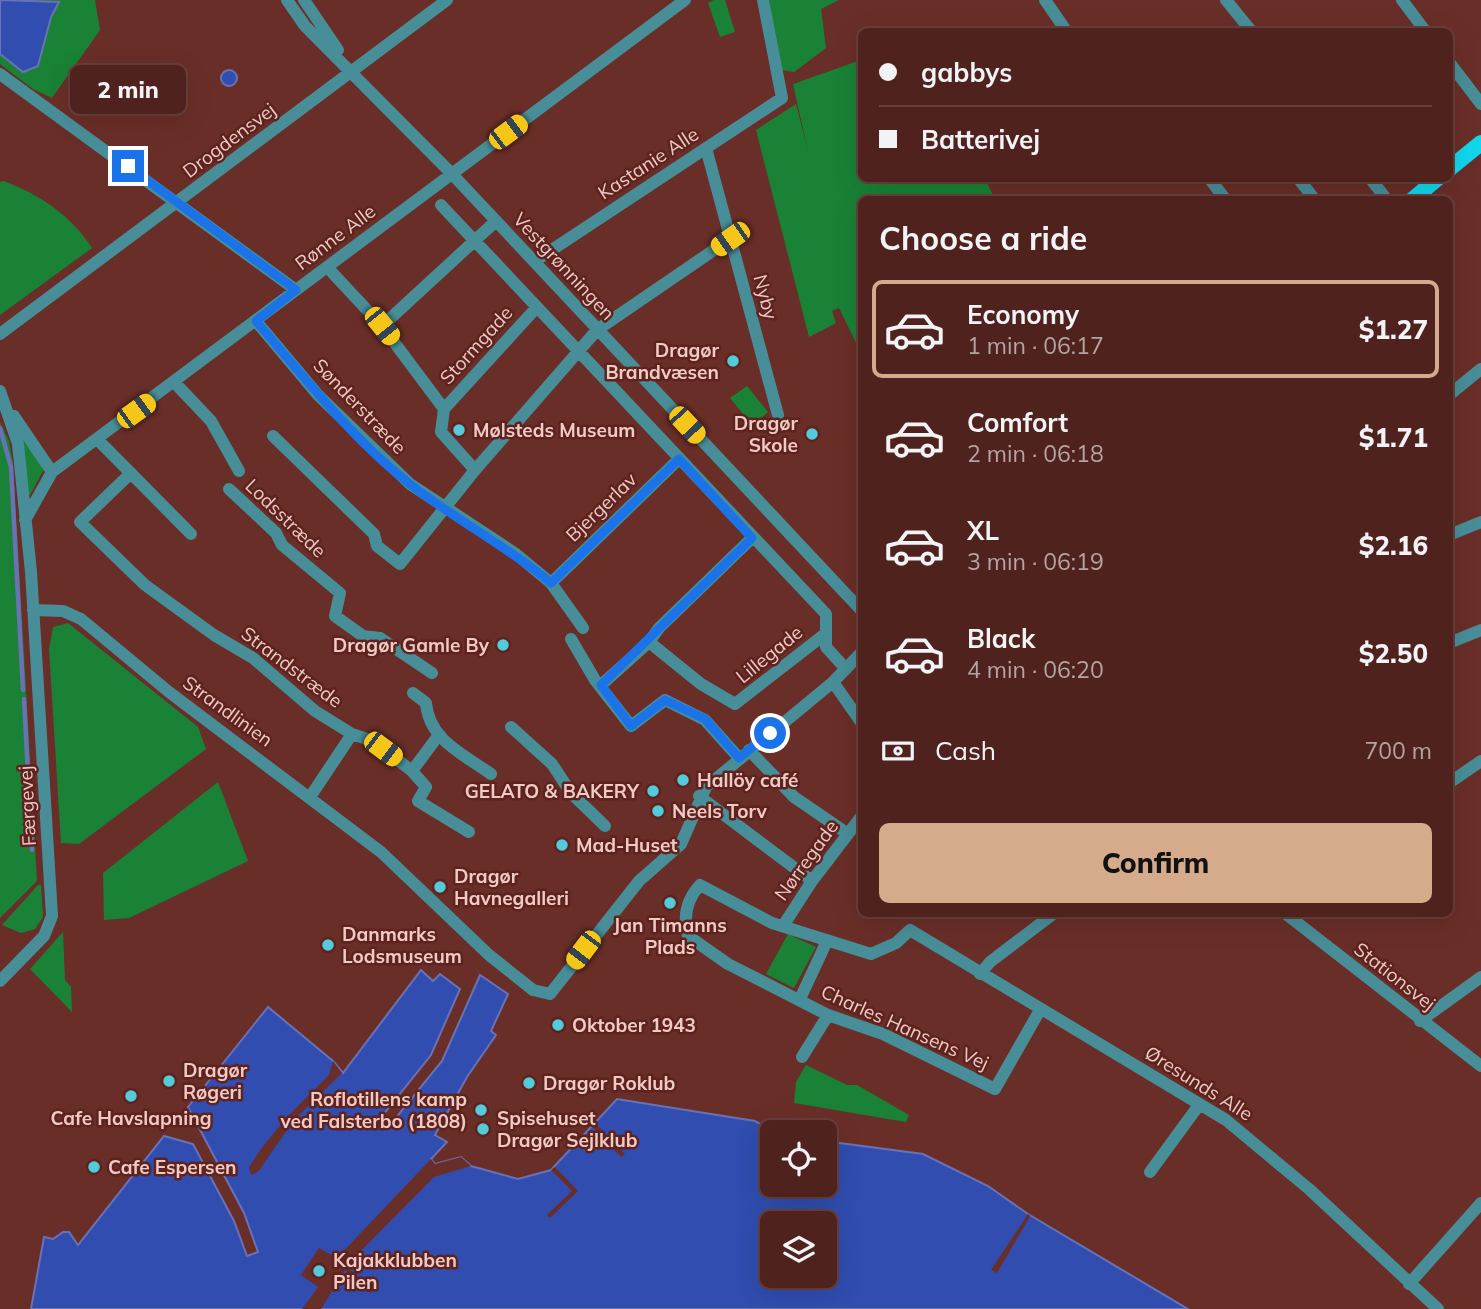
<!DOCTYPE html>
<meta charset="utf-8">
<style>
:root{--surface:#50221e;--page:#5a2f2b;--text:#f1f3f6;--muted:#b4a4a4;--line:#673f3c;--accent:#d6ab8b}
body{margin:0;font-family:Mulish,sans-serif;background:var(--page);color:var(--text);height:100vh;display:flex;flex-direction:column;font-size:26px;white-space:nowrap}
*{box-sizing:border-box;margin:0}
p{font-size:23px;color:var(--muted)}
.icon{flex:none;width:38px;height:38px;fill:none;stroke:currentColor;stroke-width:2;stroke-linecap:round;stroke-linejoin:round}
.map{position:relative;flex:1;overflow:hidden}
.drawer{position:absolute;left:858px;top:196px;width:595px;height:721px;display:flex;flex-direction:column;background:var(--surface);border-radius:10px;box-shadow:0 7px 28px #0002,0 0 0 2px var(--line)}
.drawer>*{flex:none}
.guide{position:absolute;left:858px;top:28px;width:595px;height:154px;border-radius:10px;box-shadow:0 7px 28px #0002,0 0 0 2px var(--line);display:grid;align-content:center;height:154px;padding:0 21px;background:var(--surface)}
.buttons{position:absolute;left:760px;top:1120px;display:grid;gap:14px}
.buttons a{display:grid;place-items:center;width:77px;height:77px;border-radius:10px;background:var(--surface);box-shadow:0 7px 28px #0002,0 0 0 2px var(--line);font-size:35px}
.end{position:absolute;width:32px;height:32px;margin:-16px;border:9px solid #1a73e8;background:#fff;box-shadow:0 0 0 4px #fff}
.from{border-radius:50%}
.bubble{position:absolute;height:49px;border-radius:10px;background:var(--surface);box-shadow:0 7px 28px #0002,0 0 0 2px var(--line);font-size:23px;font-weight:800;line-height:49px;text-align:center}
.car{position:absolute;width:21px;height:42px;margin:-21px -10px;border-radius:9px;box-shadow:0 0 5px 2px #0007;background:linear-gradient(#f5c518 24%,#345 0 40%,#f5c518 0 76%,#345 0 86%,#f5c518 0)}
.guide b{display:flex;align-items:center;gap:24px;height:66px;font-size:26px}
.guide b+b{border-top:2px solid var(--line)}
.guide i{width:18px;height:18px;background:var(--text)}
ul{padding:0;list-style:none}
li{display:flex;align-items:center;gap:21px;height:98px;margin:0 14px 10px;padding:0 7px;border:4px solid transparent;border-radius:10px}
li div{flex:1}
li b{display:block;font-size:26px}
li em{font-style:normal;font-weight:800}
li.current{border-color:var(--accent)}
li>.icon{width:63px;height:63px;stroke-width:1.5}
h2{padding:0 21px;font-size:32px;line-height:84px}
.pay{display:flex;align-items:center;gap:18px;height:77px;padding:0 21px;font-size:26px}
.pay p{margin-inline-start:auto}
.primary-button{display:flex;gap:14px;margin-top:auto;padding:14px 21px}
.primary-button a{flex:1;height:80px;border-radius:10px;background:var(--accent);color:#111;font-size:28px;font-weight:800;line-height:80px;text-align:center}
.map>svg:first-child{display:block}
.green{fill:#198236}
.water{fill:#304daf;stroke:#6a72b5;stroke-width:2;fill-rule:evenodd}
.pier{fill:#6a2e28}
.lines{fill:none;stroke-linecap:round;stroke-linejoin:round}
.stream{stroke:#6a72b5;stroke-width:4.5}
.minor{stroke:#488e98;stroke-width:12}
.major{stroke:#10d7ed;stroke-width:16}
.route{stroke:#1a73e8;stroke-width:9}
.poi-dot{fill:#53cbdb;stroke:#5e231e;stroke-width:2.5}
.labels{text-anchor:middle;stroke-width:5;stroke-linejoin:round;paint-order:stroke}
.street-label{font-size:19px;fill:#f0cac4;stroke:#5e231e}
.poi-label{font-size:19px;font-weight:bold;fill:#f0cac4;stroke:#5e231e;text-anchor:start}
</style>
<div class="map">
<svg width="1481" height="1309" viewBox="0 0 1481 1309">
<rect width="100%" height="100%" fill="#6a2e28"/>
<path class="green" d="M0 0H95L100 30 52 98 33 89 0 64Z
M714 0H725L735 32 720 37 708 3Z
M769 0H839L821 9 826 48 794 72 782 70Z
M861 60V178L985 179 995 199 861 200V353L839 308 832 311 836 323 809 337 756 130 796 104 808 151 793 84Z
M3 181C39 194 71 215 92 248L0 315V182Z
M747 386 768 412 752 425 730 398Z
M0 422 9 441 13 464 37 881 0 918Z
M22 437 44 469 30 495 27 494Z
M68 623 198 727 206 749 79 844 61 843 49 649 53 627Z
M218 782 248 861 129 918 104 920 103 873Z
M38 885H41L43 917 35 929 21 933 2 925Z
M63 932 65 980 71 987 72 1012 30 969Z
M788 934 816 947 794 988 766 974Z
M806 1065 847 1085H857L909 1115 906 1122 794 1103 796 1082Z"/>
<path class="water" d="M0 0 59 2 51 17 38 66 23 72 0 54Z
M221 78a8 8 0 1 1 16 0a8 8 0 1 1-16 0Z
M94 79 101 88 95 98 82 97 83 89Z
M421 970 433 981 440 974 460 989 431 1055 383 1115 391 1124 442 1061 480 975 508 994 491 1031 496 1035 467 1077 435 1135 447 1142 431 1159 435 1164 461 1157 471 1166 518 1179 551 1170 617 1099 755 1121 775 1132H772V1185H824V1141L923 1154 988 1186 1028 1214 1188 1309H31L44 1237 53 1239 63 1232H69L78 1245 164 1136 193 1144 234 1221 247 1256 258 1252 244 1213 188 1107 268 1007 333 1061 343 1073ZM772 1223H824V1276H772Z"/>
<path class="pier" d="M333 1061 342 1073 294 1120 258 1172 251 1175 249 1167 261 1149 285 1119 329 1075Z
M595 1123 625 1154 621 1157 592 1126Z
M461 1157 471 1166 434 1177 346 1266 374 1290 370 1293 345 1270 321 1309H302L318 1287 301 1275 319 1248 337 1258 431 1159 435 1164Z
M555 1167 578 1191 550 1218 547 1215 572 1191 551 1170Z
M1028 1214 1030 1216 997 1273 991 1270Z"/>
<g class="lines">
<path class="stream" d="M0 428 11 467 23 690
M24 699 32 850"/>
<path class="minor" d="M287 0 305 26 452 174 861 610
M304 0 338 50
M1045 0 1067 32
M1226 0 1252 32
M1402 0 1426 32
M1449 62 1481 104
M0 74 296 290
M706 148 778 415
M1209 178 1226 200
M1298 178 1315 200
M1370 178 1387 200
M441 205 826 614V647L846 669
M535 261 782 98 763 0
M327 267 382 326 444 409
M256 321 318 395 410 484 516 554 551 583 583 628
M382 326 496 221
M0 334 447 0
M174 382 211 421 239 471
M0 391 18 444 31 572 52 916 44 936 0 981
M1449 395 1481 369
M444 409 537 307
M444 409 441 432 475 470
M14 416 52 472
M273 436 374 534 377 546 400 564 475 470 597 330 730 239
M97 439 191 534
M131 473 80 522 145 585 214 635 253 658 315 711 352 734 373 741 412 771 426 787 418 801 469 832
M229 489 276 533 282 545 340 593 335 616 363 636 380 638 432 673
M25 520 52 472 685 0
M1449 535 1481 522
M551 583 679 459
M33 610 63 611 81 619 169 692 381 852 489 955 533 990 550 994 639 881 681 844 706 787 833 682 861 653
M571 639 595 680 631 726 665 700 705 720 739 758
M649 642 659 628 752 538
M1449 643 1481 630
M833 682 861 722
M601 685 649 642 701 684 735 704 825 634
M413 693 426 703C429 740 463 754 491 774
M511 727 552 764 571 793 605 826
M749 750 794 797 848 834
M412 771 438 736
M1449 783 1481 761
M699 796 812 881
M310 797 352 734
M1286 914 1481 1066
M783 926 812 881 861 817
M980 974 990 962 1053 914
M800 999 826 943
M1040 1010 995 1089 883 1034 828 1015 728 964 688 936C683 917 686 900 700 885L772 923 871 954 896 943 910 930 1226 1120 1309 1189 1438 1309
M1420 1021 1481 977
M802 1057 828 1015
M1150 1172 1199 1105
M1409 1284 1481 1203"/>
<path class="major" d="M1449 169 1481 143
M1412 200 1438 178"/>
</g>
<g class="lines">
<path class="route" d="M128 166 296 290 256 321C304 377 352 439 411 485 456 520 507 546 551 583L679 459 752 538 601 685 631 726 665 700 705 719 739 758 770 733"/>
</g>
<g class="poi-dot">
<circle cx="733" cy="361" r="7"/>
<circle cx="459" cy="430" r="7"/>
<circle cx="812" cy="434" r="7"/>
<circle cx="503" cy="645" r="7"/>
<circle cx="683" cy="780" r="7"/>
<circle cx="653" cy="791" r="7"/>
<circle cx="658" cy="811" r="7"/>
<circle cx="562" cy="845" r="7"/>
<circle cx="440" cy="887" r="7"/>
<circle cx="670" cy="903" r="7"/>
<circle cx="328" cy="945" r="7"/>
<circle cx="558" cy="1025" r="7"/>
<circle cx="169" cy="1081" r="7"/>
<circle cx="529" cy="1083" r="7"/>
<circle cx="131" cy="1096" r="7"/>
<circle cx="481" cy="1110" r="7"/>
<circle cx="483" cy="1129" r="7"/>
<circle cx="94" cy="1167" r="7"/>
<circle cx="319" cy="1271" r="7"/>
</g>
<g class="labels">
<g class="street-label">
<text transform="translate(229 140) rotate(-37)" y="7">Drogdensvej</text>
<text transform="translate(648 163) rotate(-33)" y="7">Kastanie Alle</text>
<text transform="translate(335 237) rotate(-37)" y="7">Rønne Alle</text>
<text transform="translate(564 266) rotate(47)" y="7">Vestgrønningen</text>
<text transform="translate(766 297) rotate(75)" y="7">Nyby</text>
<text transform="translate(476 345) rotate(-48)" y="7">Stormgade</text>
<text transform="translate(360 406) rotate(46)" y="7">Sønderstræde</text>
<text transform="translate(601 507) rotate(-44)" y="7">Bjergerlav</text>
<text transform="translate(286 518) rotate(44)" y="7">Lodsstræde</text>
<text transform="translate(769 654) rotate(-39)" y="7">Lillegade</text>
<text transform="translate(292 667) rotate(37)" y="7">Strandstræde</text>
<text transform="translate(228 711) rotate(36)" y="7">Strandlinien</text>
<text transform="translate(27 806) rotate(-93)" y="7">Færgevej</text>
<text transform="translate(806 860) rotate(-54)" y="7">Nørregade</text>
<text transform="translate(1395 976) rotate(38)" y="7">Stationsvej</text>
<text transform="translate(905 1027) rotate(24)" y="7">Charles Hansens Vej</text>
<text transform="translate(1199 1083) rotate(32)" y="7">Øresunds Alle</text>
</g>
<g class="poi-label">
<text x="719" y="357" text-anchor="end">Dragør<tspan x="719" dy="22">Brandvæsen</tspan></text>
<text x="798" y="430" text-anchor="end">Dragør<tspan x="798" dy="22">Skole</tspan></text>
<text x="473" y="437">Mølsteds Museum</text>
<text x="489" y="652" text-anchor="end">Dragør Gamle By</text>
<text x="697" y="787">Hallöy café</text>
<text x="639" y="798" text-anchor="end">GELATO &amp; BAKERY</text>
<text x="672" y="818">Neels Torv</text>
<text x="576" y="852">Mad-Huset</text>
<text x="454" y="883">Dragør<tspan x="454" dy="22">Havnegalleri</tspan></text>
<text x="670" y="932" text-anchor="middle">Jan Timanns<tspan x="670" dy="22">Plads</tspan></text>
<text x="342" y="941">Danmarks<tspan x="342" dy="22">Lodsmuseum</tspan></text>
<text x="572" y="1032">Oktober 1943</text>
<text x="183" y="1077">Dragør<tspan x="183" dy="22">Røgeri</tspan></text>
<text x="543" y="1090">Dragør Roklub</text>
<text x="467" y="1106" text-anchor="end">Roflotillens kamp<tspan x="467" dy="22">ved Falsterbo (1808)</tspan></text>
<text x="131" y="1125" text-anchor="middle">Cafe Havslapning</text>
<text x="497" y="1125">Spisehuset<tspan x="497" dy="22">Dragør Sejlklub</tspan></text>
<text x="108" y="1174">Cafe Espersen</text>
<text x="333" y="1267">Kajakklubben<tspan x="333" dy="22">Pilen</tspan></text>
</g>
</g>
</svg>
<div class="buttons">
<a><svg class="icon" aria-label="locate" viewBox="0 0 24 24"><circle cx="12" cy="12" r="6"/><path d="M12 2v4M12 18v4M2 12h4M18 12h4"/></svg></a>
<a><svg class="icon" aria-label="layers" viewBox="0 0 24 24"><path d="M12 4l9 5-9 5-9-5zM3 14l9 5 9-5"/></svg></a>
</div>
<i class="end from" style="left:770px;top:733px"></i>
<i class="end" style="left:128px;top:166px"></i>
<div class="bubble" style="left:70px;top:65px;width:116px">2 min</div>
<i class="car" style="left:508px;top:132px;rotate:53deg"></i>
<i class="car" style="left:730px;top:239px;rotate:235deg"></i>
<i class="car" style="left:382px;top:326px;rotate:141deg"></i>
<i class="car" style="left:136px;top:411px;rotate:54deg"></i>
<i class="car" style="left:687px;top:425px;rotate:137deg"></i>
<i class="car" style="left:383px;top:749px;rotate:127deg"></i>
<i class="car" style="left:583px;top:950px;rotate:217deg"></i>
<div class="guide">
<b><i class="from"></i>gabbys</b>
<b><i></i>Batterivej</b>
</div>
<section class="drawer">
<h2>Choose a ride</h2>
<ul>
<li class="current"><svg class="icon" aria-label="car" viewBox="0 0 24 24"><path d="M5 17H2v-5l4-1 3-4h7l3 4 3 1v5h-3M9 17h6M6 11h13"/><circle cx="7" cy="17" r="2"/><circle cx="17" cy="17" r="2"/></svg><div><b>Economy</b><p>1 min · 06:17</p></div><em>$1.27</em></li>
<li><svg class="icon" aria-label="car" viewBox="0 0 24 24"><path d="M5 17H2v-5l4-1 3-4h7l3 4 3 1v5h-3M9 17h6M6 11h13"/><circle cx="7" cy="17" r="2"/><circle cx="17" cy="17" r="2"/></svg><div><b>Comfort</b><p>2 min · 06:18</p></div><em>$1.71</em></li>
<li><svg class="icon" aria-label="car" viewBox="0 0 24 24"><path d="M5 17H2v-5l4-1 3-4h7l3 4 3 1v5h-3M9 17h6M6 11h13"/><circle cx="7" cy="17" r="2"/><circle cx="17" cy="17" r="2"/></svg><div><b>XL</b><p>3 min · 06:19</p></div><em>$2.16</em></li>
<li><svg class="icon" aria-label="car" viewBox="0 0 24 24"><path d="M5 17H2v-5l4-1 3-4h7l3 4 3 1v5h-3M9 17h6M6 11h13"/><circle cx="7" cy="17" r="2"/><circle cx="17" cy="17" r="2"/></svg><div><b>Black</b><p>4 min · 06:20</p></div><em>$2.50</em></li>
</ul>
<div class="pay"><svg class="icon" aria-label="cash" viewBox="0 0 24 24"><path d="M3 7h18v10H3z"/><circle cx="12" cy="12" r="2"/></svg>Cash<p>700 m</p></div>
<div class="primary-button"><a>Confirm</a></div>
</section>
</div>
